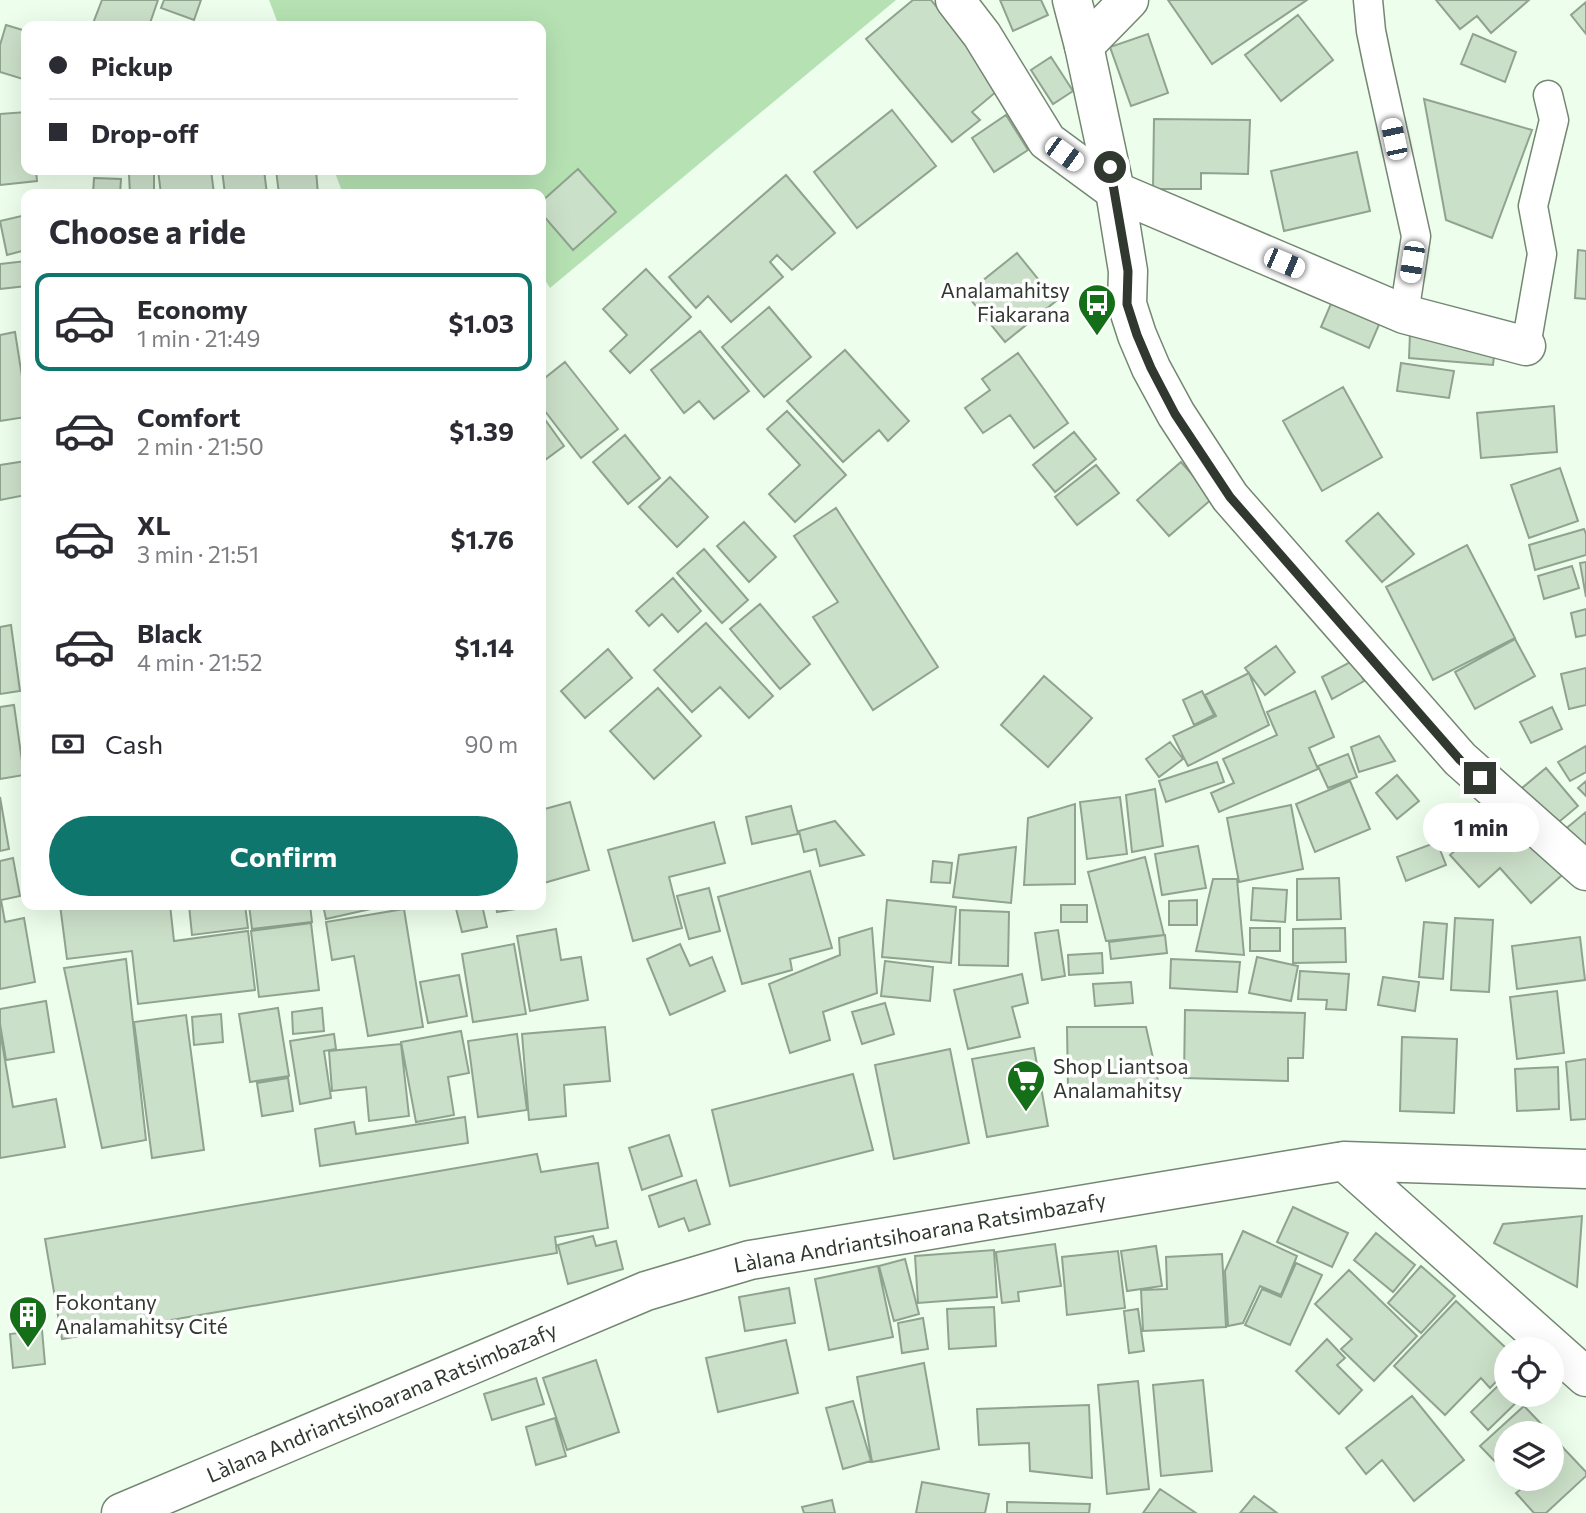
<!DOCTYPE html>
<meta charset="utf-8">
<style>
:root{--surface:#fff;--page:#f7f7f7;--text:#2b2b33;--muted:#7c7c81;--line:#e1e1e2;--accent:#0f766e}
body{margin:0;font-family:Commissioner,sans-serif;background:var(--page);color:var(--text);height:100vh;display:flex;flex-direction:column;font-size:26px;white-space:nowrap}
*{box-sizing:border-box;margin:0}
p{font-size:23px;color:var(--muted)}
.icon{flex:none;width:38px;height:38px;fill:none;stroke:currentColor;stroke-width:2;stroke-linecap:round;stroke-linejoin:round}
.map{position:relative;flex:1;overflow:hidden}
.panel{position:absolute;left:21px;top:189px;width:525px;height:721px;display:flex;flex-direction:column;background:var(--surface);border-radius:14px;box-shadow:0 7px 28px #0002}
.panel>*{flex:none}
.hud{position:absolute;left:21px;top:21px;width:525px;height:154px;border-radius:14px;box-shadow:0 7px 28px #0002;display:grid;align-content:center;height:154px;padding:0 28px;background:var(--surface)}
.fabs{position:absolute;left:1494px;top:1337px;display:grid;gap:14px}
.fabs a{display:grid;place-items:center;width:70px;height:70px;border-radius:50%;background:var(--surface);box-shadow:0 7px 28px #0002;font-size:35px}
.end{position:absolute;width:32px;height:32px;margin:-16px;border:9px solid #30382f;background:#fff;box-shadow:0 0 0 4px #fff}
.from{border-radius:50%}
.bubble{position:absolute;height:49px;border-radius:24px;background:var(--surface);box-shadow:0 7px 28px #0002;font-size:23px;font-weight:700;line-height:49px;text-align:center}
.car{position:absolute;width:21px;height:42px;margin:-21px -10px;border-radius:9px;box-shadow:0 0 5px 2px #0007;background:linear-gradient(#fff 24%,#345 0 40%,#fff 0 76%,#345 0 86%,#fff 0)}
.hud b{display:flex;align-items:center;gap:24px;height:66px;font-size:26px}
.hud b+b{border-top:2px solid var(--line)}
.hud i{width:18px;height:18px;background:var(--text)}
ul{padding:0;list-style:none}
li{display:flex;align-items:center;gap:21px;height:98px;margin:0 14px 10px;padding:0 14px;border:4px solid transparent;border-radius:14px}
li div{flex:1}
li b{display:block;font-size:26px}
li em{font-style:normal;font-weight:700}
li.on{border-color:var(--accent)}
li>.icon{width:63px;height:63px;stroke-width:1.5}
h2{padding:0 28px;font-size:32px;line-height:84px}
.pay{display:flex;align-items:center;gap:18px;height:77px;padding:0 28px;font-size:26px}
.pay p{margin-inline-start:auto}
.primary-button{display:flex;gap:14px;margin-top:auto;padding:14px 28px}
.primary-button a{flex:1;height:80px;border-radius:42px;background:var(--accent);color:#fff;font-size:28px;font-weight:700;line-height:80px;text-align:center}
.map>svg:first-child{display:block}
.green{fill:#b6e2b3}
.building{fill:#cbe0c9;stroke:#8fa38e;stroke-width:2}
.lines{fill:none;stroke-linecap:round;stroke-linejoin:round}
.service-casing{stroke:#748772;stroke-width:31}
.minor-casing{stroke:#748772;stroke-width:41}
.secondary-casing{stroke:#748772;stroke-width:41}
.service{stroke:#fff;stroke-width:28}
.minor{stroke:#fff;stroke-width:38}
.secondary{stroke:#fff;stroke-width:38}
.route{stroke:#30382f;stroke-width:9}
.labels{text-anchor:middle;stroke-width:7;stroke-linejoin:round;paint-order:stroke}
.poi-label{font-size:21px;fill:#30382f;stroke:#fff;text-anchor:start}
.street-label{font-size:21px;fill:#30382f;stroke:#fff}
</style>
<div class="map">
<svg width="1586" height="1513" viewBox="0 0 1586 1513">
<rect width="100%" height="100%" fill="#edfeec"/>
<path class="green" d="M269 0H896L550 288 541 274V194H343L334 170H541V26H279Z"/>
<path class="building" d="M102 0H158L149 26H92Z
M164 0H201L194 20 161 8Z
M913 0H931L1003 86 972 112 980 120 952 142 866 39Z
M1000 0H1041L1048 15 1013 31Z
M1168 0H1307L1212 64Z
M1436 0H1529L1491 33 1477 16 1460 29Z
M1586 2V34L1571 15Z
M1298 15 1333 60 1281 101 1245 55Z
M6 25 26 31V80L0 72V45Z
M1148 34 1168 93 1131 106 1110 47Z
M1473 34 1516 52 1505 82 1461 64Z
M1051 57 1073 91 1053 104 1031 70Z
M1424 99 1532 130 1492 238 1446 220Z
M892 110 936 166 857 228 814 172Z
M26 112V170H36L37 181 0 185V114Z
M1006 115 1028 150 994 172 972 138Z
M1154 119 1250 120 1248 174 1201 173V189H1153Z
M1357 152 1370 211 1284 231 1271 171Z
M578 169 616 212 573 250 541 213V202Z
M158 170H211L214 194H161Z
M222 170H264L267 194H225Z
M276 170H316L318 194H279Z
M129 174H154V194H130Z
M786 175 835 233 792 270 777 255 770 262 783 277 731 322 708 296 696 308 669 277Z
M94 178 121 179 120 194H93Z
M26 215V250L7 255 0 221Z
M1578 250 1586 251V299L1575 298Z
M1017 253 1056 301 1005 342 966 294Z
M26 261V286L0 289V264Z
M646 269 691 317 630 373 610 351 627 335 603 309Z
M1333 299 1381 320 1369 348 1321 327Z
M769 307 811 357 764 397 722 347Z
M700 331 749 391 714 419 699 401 684 413 651 370Z
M15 332 26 402V417L0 421V335Z
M1410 333 1496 340 1493 365 1409 358Z
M845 350 909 421 888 441 879 430 843 462 787 401Z
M1018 353 1068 423 1034 448 1010 415 983 433 965 408 990 390 982 379Z
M565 362 618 429 581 458 541 406V381Z
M1401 363 1454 371 1449 398 1397 391Z
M1343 387 1382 457 1322 491 1283 421Z
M1554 406 1557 452 1481 458 1477 413Z
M787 411 846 475 795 522 769 494 800 465 767 429Z
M541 414 564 446 541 463Z
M1074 432 1096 459 1055 492 1033 465Z
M625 435 660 478 628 504 593 462Z
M26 461V495L0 500V465Z
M1181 462 1213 498 1169 536 1137 500Z
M1096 465 1119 493 1077 525 1055 497Z
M1560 468 1578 521 1529 538 1511 485Z
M670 477 708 517 677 547 639 507Z
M836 508 938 667 873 710 813 617 838 602 794 536Z
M1378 513 1414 554 1382 582 1346 541Z
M744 522 776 557 749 582 717 546Z
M1584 529 1586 534V555L1535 570 1529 545Z
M1467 545 1515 638 1433 680 1386 587Z
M704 549 748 600 722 623 677 573Z
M1586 562V597L1580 563Z
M1572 566 1579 588 1544 599 1538 576Z
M673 578 701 611 678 632 662 614 649 626 636 611Z
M760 604 810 664 780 689 730 629Z
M1586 609V635L1576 637 1571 613Z
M706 623 773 696 749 718 720 687 692 712 654 670Z
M11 625 20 691 0 694V627Z
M1515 639 1535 676 1475 709 1455 672Z
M1276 646 1295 672 1265 695 1245 668Z
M608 649 632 678 585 718 561 691Z
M1354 660 1364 681 1332 699 1322 677Z
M1586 668V705L1569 709 1561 674Z
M1249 673 1269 725 1188 766 1173 736 1216 716 1205 695Z
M1044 676 1092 718 1048 767 1001 725Z
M658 688 701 736 654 779 610 731Z
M1202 691 1214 715 1194 725 1183 700Z
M1315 691 1334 737 1309 748 1318 769 1219 812 1211 793 1234 783 1223 759 1277 735 1267 712Z
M14 705 24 775 0 779V707Z
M1552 707 1562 729 1531 743 1520 722Z
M1379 736 1395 761 1359 772 1351 747Z
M1170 742 1183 759 1159 777 1146 759Z
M1586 746V772L1570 781 1558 762Z
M1348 754 1357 777 1328 788 1318 766Z
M1217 762 1224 782 1166 802 1159 781Z
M1546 768 1578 806 1548 831 1516 793Z
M1397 775 1419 801 1397 819 1376 793Z
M1350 781 1370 829 1315 852 1296 804Z
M1586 781V796L1578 788Z
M1155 789 1163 846 1132 852 1126 795Z
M0 797 9 849 0 851Z
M1120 797 1127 854 1087 859 1080 802Z
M570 802 589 870 544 883 541 872V810Z
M1075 804V884L1024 885 1028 818Z
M1291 805 1303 869 1239 882 1227 818Z
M791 806 798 834 752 844 746 817Z
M1504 808 1571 867 1531 903 1500 868 1479 887 1450 855Z
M1586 812V843L1572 854 1557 836Z
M835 821 864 855 820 866 816 849 804 852 799 831Z
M714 822 725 863 669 877 682 928 633 941 608 850Z
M1437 842 1446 865 1406 881 1397 857Z
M1198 846 1206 888 1162 895 1155 854Z
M1016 847 1011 903 953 897 959 855Z
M1145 857 1164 935 1106 941 1088 872Z
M13 858 20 896 1 900 5 922 24 918 35 982 0 989V861Z
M933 861 952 863 950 883 931 882Z
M810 871 832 948 790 959 792 970 742 984 718 897Z
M1339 878 1341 919 1297 920V879Z
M1213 879H1237L1244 955 1196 951Z
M709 888 720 931 689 939 677 896Z
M1253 888 1287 890 1285 922 1251 920Z
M887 900 956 907 951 963 882 957Z
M1197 900V925H1169V901Z
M60 905H170L174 941 248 931 255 990 138 1004 132 951 67 959Z
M189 905H245L248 928 192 935Z
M249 905H310L312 922 252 929Z
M323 905H374L375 908 326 919Z
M455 905H482L487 927 462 932Z
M496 905H530V907L497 912Z
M1061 905H1087V922H1061Z
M404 909 423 1027 368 1036 354 956 332 960 326 922Z
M960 910 1009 912 1008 966 959 965Z
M1455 918 1493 920 1489 992 1451 990Z
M1424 922 1447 924 1443 979 1419 977Z
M311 923 319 990 259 997 251 931Z
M872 928 877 993 823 1012 830 1040 790 1053 769 984 840 955 839 938Z
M1250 928H1280V951H1250Z
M1345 928 1346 962 1293 963V929Z
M556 929 561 960 581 957 588 1000 530 1011 517 936Z
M1058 930 1065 976 1042 980 1035 933Z
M1165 935 1167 953 1111 959 1109 942Z
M1580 937 1585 980 1517 989 1512 946Z
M514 944 526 1014 473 1022 462 954Z
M680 944 690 966 712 957 725 991 670 1015 647 959Z
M1102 953 1103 973 1069 975 1068 955Z
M1257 957 1298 966 1291 1001 1249 993Z
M126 959 146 1140 102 1148 64 968Z
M1171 959 1240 962 1237 992 1170 988Z
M885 961 933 967 930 1001 881 996Z
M1300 971 1349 974 1346 1010 1326 1009 1327 1000 1298 999Z
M1022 974 1028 1003 1012 1007 1020 1037 968 1049 954 990Z
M459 975 467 1016 428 1023 420 982Z
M1383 977 1419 982 1415 1011 1378 1005Z
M1131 982 1133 1003 1095 1006 1093 984Z
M1557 991 1564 1053 1517 1059 1510 997Z
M46 1001 54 1052 6 1060 0 1024V1009Z
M885 1003 894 1034 862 1044 852 1012Z
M278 1008 289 1076 250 1082 239 1014Z
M322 1008 324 1031 293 1034 292 1012Z
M1185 1010 1305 1013 1303 1058H1288V1081L1184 1078Z
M221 1014 223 1042 194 1045 192 1017Z
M186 1015 204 1150 152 1158 134 1022Z
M605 1027 610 1081 564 1085 566 1116 529 1120 522 1034Z
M1067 1027H1146L1159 1085 1068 1087Z
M0 1031 13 1107 56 1099 65 1147 0 1158Z
M461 1031 469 1073 448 1077 454 1115 416 1122 401 1042Z
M334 1034 336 1049 324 1051 331 1098 300 1104 290 1041Z
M517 1034 527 1110 478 1117 468 1041Z
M1402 1037 1457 1039 1454 1113 1400 1111Z
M401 1044 409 1116 369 1121 366 1087 332 1091 329 1051Z
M1034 1048 1048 1126 987 1137 972 1059Z
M950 1049 969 1143 894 1159 875 1065Z
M1586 1059V1119L1571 1120 1566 1062Z
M1558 1067 1559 1109 1517 1111 1515 1069Z
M853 1074 873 1150 730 1186 712 1110Z
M288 1078 293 1111 262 1116 257 1083Z
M465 1117 468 1143 320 1166 315 1129 354 1122 356 1134Z
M669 1135 682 1176 642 1190 629 1148Z
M537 1154 541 1172 598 1163 608 1228 555 1237 557 1253 62 1339 45 1239Z
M696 1180 710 1224 689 1231 684 1218 659 1227 649 1196Z
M1293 1207 1348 1233 1332 1267 1277 1242Z
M1582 1216 1577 1287 1494 1243 1503 1224Z
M1243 1231 1297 1256 1281 1295 1260 1286 1243 1323 1228 1326 1225 1271Z
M1376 1233 1415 1265 1393 1292 1354 1260Z
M593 1236 596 1246 616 1241 623 1269 568 1284 558 1245Z
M1055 1244 1061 1286 1018 1292 1019 1301 1002 1303 996 1252Z
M1156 1246 1162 1286 1127 1291 1121 1251Z
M994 1250 997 1297 918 1303 915 1256Z
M1118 1251 1125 1308 1067 1315 1062 1257Z
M1222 1254 1226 1327 1143 1331 1141 1290 1167 1289 1166 1257Z
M905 1259 919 1314 894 1321 879 1266Z
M1296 1263 1322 1275 1290 1345 1245 1325 1262 1289 1281 1297Z
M878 1266 893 1337 829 1350 815 1279Z
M1421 1266 1455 1296 1421 1333 1388 1303Z
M1349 1270 1417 1336 1374 1381 1341 1349 1352 1339 1315 1304Z
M789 1288 795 1323 745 1331 739 1297Z
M1456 1301 1507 1349V1370L1490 1388 1481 1378 1445 1415 1394 1366Z
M994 1307 996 1346 949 1349 947 1309Z
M1138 1309 1144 1351 1129 1353 1124 1311Z
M923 1318 928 1349 902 1353 898 1323Z
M42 1330 45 1364 13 1368 10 1334Z
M1327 1339 1345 1358 1337 1365 1362 1390 1339 1414 1296 1371Z
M786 1340 798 1393 718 1412 706 1358Z
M596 1360 619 1432 567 1450 543 1378Z
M924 1363 939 1449 872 1462 857 1377Z
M1507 1377V1395H1524L1488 1430 1471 1412Z
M536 1378 544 1404 492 1420 484 1394Z
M1203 1380 1212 1471 1161 1476 1153 1385Z
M1138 1381 1149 1489 1107 1494 1098 1385Z
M1412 1396 1464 1460 1414 1501 1382 1460 1366 1474 1346 1448Z
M853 1401 871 1461 843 1469 826 1408Z
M1089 1405 1092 1478 1030 1471 1029 1443 979 1445 977 1409Z
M1524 1406 1550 1433H1507V1474L1480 1446Z
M555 1418 566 1456 536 1465 526 1427Z
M1552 1436 1586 1472V1476L1546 1513H1534L1516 1493 1521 1489 1511 1479H1552Z
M922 1482 989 1494 985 1513H916Z
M1160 1489 1196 1513H1143Z
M1254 1496 1277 1513H1240Z
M832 1500 835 1513H804L802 1507Z
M1007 1502 1090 1504 1089 1513H1007Z"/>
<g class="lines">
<defs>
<path id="service" d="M1368 0 1371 31 1378 65 1416 236 1404 314
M1526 346 1542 254 1533 206 1554 120 1548 95"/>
<path id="minor" d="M955 0 982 35 1047 141 1115 191 1404 314 1526 346
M1084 46 1129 0"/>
<path id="secondary" d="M1072 0 1084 46 1115 191 1128 271 1127 304 1137 335 1151 368 1176 414 1230 497 1460 759 1586 871
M1344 1161 1586 1377
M121 1513 646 1291 750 1260 1344 1161 1586 1169"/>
</defs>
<use href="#service" class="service-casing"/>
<use href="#minor" class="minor-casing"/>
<use href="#secondary" class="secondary-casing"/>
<use href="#service" class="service"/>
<use href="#minor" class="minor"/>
<use href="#secondary" class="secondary"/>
</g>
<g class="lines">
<path class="route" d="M1110 167 1128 271 1127 304 1137 335 1151 368 1175 414 1230 497 1460 760 1480 778"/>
</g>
<defs>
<symbol id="bus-pin" viewBox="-11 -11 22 30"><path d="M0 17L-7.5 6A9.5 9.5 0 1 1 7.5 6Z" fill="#156e18" stroke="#fff"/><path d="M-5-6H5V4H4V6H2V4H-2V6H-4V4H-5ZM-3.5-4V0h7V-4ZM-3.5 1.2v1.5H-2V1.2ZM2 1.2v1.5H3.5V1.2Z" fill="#fff"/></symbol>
<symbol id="supermarket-pin" viewBox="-11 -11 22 30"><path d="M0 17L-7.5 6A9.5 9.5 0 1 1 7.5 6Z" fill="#156e18" stroke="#fff"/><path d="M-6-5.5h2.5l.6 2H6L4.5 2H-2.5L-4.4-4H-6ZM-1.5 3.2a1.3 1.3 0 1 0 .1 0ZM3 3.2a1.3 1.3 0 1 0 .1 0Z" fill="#fff"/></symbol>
<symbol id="building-pin" viewBox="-11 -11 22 30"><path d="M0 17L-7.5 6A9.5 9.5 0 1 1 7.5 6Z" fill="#156e18" stroke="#fff"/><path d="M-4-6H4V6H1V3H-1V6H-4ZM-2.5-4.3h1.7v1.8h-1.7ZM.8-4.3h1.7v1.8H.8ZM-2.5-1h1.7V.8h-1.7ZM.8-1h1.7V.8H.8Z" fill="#fff"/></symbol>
</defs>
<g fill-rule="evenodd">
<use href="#bus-pin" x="1075" y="281" width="44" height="60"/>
<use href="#supermarket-pin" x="1004" y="1057" width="44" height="60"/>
<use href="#building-pin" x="6" y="1293" width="44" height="60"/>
</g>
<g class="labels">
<g class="poi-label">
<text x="1070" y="298" text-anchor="end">Analamahitsy<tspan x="1070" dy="24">Fiakarana</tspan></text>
<text x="1053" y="1074">Shop Liantsoa<tspan x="1053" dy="24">Analamahitsy</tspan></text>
<text x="55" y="1310">Fokontany<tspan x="55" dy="24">Analamahitsy Cité</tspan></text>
</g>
<g class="street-label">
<text transform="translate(920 1233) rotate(-10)" y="7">Làlana Andriantsihoarana Ratsimbazafy</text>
<text transform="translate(382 1403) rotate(-23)" y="7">Làlana Andriantsihoarana Ratsimbazafy</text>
</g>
</g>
</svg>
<div class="fabs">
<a><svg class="icon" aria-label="locate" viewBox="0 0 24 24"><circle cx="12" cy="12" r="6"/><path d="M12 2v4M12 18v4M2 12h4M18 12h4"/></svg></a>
<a><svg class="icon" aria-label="layers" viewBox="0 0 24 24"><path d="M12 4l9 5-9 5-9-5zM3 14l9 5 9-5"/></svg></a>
</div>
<i class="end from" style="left:1110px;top:167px"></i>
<i class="end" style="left:1480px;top:778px"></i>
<div class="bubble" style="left:1423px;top:803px;width:116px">1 min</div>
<i class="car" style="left:1394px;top:139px;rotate:348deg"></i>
<i class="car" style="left:1064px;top:154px;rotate:126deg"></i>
<i class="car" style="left:1412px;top:262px;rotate:189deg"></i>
<i class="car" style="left:1284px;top:263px;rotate:113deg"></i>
<div class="hud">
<b><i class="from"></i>Pickup</b>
<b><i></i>Drop-off</b>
</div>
<section class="panel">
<h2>Choose a ride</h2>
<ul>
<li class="on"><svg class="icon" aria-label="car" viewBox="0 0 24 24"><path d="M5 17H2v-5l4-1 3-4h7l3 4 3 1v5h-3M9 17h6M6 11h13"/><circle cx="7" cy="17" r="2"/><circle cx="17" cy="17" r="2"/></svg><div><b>Economy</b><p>1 min · 21:49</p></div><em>$1.03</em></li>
<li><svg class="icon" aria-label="car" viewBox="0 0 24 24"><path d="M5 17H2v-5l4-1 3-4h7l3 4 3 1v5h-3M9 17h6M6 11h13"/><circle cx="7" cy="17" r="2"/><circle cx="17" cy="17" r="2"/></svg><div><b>Comfort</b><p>2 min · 21:50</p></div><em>$1.39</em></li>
<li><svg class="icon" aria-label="car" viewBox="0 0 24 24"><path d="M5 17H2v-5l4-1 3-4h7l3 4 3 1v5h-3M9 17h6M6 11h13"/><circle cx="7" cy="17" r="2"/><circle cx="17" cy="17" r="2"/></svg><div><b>XL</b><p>3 min · 21:51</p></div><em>$1.76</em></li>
<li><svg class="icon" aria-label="car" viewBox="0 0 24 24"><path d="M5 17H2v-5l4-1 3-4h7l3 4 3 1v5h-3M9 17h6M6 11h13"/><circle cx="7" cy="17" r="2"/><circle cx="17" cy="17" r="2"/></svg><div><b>Black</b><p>4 min · 21:52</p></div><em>$1.14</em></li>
</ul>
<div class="pay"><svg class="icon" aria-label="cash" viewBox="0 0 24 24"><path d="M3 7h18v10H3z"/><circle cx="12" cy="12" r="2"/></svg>Cash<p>90 m</p></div>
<div class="primary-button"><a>Confirm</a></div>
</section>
</div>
